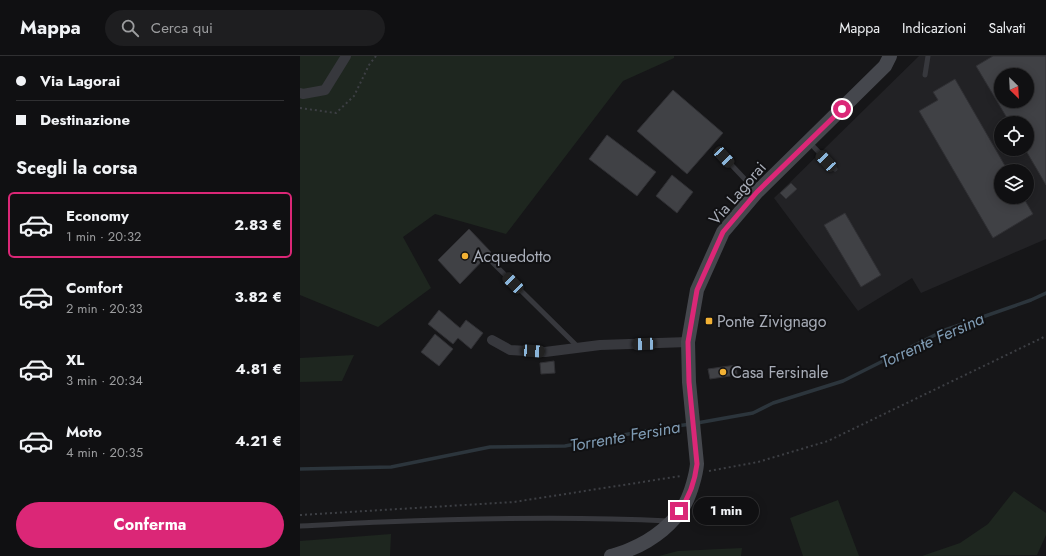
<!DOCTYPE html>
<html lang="it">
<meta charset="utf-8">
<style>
:root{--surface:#101012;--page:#1e1e20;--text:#f1f3f6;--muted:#9c9d9f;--line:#303032;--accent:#db2777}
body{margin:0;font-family:Jost,sans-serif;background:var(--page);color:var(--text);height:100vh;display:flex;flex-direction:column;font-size:15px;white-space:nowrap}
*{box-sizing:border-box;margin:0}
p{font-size:13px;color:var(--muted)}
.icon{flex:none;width:22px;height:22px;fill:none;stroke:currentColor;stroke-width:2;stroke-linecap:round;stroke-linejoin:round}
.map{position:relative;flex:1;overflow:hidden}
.panel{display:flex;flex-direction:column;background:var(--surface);width:300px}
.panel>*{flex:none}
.guide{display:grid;align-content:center;height:88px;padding:0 16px;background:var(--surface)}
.needle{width:26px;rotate:156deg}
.buttons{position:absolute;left:694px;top:12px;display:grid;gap:8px}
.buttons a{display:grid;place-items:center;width:40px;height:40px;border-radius:50%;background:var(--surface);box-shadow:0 2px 10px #0003,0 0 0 1px var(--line);font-size:20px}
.end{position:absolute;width:18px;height:18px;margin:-9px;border:5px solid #db2777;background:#fff;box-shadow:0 0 0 2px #fff}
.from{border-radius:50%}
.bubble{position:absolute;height:28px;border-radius:14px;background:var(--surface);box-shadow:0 2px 10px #0003,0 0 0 1px var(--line);font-size:13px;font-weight:700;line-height:28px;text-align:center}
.car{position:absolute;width:12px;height:24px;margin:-12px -6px;border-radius:5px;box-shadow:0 0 3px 1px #0007;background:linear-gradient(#222 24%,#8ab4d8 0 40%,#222 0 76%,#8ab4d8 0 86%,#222 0)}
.guide b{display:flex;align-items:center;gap:14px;height:38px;font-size:15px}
.guide b+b{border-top:1px solid var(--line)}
.guide i{width:10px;height:10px;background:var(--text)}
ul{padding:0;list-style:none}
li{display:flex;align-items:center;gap:12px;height:66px;margin:0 8px 6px;padding:0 8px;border:2px solid transparent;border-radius:6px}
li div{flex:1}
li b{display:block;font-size:15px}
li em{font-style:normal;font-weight:700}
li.on{border-color:var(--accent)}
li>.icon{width:36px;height:36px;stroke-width:1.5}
h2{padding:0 16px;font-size:18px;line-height:48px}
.button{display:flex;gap:8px;margin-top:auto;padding:8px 16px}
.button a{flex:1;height:46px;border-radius:24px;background:var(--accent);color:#fff;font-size:16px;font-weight:700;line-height:46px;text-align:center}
header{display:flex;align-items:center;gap:24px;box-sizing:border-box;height:56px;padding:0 20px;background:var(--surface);border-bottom:1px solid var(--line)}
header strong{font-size:19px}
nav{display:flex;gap:22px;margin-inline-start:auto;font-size:14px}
.search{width:280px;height:36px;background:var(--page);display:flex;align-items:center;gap:10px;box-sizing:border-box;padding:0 14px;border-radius:22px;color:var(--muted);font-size:15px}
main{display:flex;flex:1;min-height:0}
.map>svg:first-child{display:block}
.built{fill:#222225;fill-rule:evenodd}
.green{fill:#1e261f}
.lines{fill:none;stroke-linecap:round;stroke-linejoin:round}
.stream{stroke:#2c353c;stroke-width:3.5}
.building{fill:#404145;stroke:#303034;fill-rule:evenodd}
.path{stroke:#3d3f44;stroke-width:2;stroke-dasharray:2 3;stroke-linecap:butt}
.lane{stroke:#37383d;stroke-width:5}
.street{stroke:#37383d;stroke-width:10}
.secondary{stroke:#45474d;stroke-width:14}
.route{stroke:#db2777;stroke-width:5}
.poi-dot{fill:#f2b134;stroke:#111113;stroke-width:1.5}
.labels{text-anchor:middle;stroke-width:4;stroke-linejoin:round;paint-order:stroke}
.street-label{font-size:16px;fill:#a8adb8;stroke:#111113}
.poi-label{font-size:16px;fill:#a8adb8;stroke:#111113;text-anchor:start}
.water-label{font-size:17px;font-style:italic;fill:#7f9bb3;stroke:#111113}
</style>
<header>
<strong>Mappa</strong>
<div class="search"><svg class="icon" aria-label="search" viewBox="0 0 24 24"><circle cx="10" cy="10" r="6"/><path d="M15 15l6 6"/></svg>Cerca qui</div>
<nav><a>Mappa</a><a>Indicazioni</a><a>Salvati</a></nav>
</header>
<main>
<section class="panel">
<div class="guide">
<b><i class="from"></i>Via Lagorai</b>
<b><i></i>Destinazione</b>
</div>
<h2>Scegli la corsa</h2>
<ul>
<li class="on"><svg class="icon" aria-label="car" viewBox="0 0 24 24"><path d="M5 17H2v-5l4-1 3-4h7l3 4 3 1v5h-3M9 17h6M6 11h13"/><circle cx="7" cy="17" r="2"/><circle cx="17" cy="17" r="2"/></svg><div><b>Economy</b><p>1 min · 20:32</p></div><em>2.83 €</em></li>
<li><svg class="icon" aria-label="car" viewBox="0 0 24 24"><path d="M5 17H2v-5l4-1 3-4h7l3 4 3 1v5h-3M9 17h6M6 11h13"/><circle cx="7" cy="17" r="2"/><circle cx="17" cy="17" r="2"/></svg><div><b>Comfort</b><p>2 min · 20:33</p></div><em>3.82 €</em></li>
<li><svg class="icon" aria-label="car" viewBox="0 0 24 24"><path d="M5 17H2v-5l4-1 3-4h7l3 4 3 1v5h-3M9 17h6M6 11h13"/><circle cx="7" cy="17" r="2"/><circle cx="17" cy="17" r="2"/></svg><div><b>XL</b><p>3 min · 20:34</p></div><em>4.81 €</em></li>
<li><svg class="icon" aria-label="car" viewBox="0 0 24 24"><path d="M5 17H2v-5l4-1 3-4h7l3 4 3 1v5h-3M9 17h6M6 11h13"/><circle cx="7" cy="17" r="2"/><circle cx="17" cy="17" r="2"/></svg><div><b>Moto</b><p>4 min · 20:35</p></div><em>4.21 €</em></li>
</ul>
<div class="button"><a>Conferma</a></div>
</section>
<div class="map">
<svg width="746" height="500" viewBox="0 0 746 500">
<rect width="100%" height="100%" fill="#161618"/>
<path class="built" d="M619 0H746V183L621 237 612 222 558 255 474 142ZM701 19H727V45H701ZM701 67H727V93H701ZM701 115H727V141H701Z"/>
<path class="green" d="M0 0H374V2L323 25 206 178 135 158 103 181 131 232 78 271 0 239Z
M54 299 42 325 0 326V302Z
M714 435 746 457V479L737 499 622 500 660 487 688 468Z
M538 444 559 500H503L490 462Z
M91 478 90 500H0V485Z
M442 492 441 500H359L378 495Z"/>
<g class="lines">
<path class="stream" d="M397 367 453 357 473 347 543 325 645 274 731 244 746 237
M0 413 91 411 190 391 265 390 355 373 391 368"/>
</g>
<path class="building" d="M693 0H746V129L725 93H727V67H710L676 10ZM701 19H727V45H701Z
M655 23 708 115H701V141H723L733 158 693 182 619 55 638 44 633 36Z
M373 34 423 77 387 118 337 75Z
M307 79 356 116 337 140 289 103Z
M372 119 393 136 377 157 356 140Z
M491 127 497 133 486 143 480 137Z
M545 157 581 219 561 231 524 169Z
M169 173 191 196 160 228 138 204Z
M139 254 160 272 166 264 183 277 171 293 158 282 153 288 128 268Z
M135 278 153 293 139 310 121 296Z
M254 305 255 317 241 318 240 307Z
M436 309 437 319 410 323 408 313Z"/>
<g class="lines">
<path class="path" d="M0 52 36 57 54 40 69 9 76 0
M409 415 458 406 528 385 746 280
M0 459 214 446 381 420"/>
<path class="lane" d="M625 19 628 0
M509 86 535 113
M424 101 456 135
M191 205 278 291
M0 470C27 469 54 467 82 466 177 462 273 460 369 465"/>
<path class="street" d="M0 37 3 38 25 34 46 0
M192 284 210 294 245 296 300 289 388 286"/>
<path class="secondary" d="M311 500C317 498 325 496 331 493 353 484 375 467 386 446 391 436 396 419 397 408L389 326 388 286 397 234 423 176 457 136 585 10 590 0"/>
</g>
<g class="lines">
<path class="route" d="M379 455C389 442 395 424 397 408L389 326 388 286 397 234 423 176 457 136 542 53"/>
</g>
<g class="poi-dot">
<circle cx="165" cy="200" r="4"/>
<rect x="405" y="261" width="8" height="8" rx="2"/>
<circle cx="423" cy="316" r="4"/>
</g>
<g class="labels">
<g class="street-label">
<text transform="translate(437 137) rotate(-49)" y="6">Via Lagorai</text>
</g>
<g class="poi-label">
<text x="173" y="206">Acquedotto</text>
<text x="417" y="271">Ponte Zivignago</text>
<text x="431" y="322">Casa Fersinale</text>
</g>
<g class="water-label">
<text transform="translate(632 284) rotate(-24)" y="6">Torrente Fersina</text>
<text transform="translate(325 380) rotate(-10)" y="6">Torrente Fersina</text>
</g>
</g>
</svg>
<div class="buttons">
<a><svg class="needle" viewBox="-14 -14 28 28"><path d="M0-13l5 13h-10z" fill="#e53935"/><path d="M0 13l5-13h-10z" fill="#9c9d9f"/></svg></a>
<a><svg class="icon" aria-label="locate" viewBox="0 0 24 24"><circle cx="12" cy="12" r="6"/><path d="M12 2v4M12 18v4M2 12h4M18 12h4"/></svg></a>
<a><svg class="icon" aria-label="layers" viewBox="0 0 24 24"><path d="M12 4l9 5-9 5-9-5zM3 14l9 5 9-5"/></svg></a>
</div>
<i class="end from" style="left:542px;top:53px"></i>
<i class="end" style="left:379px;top:455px"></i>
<div class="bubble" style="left:393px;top:441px;width:66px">1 min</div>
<i class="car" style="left:424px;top:101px;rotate:137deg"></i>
<i class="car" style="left:526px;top:105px;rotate:317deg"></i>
<i class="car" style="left:213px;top:227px;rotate:315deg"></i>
<i class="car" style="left:344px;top:288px;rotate:268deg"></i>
<i class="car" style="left:233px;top:295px;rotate:94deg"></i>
</div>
</main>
